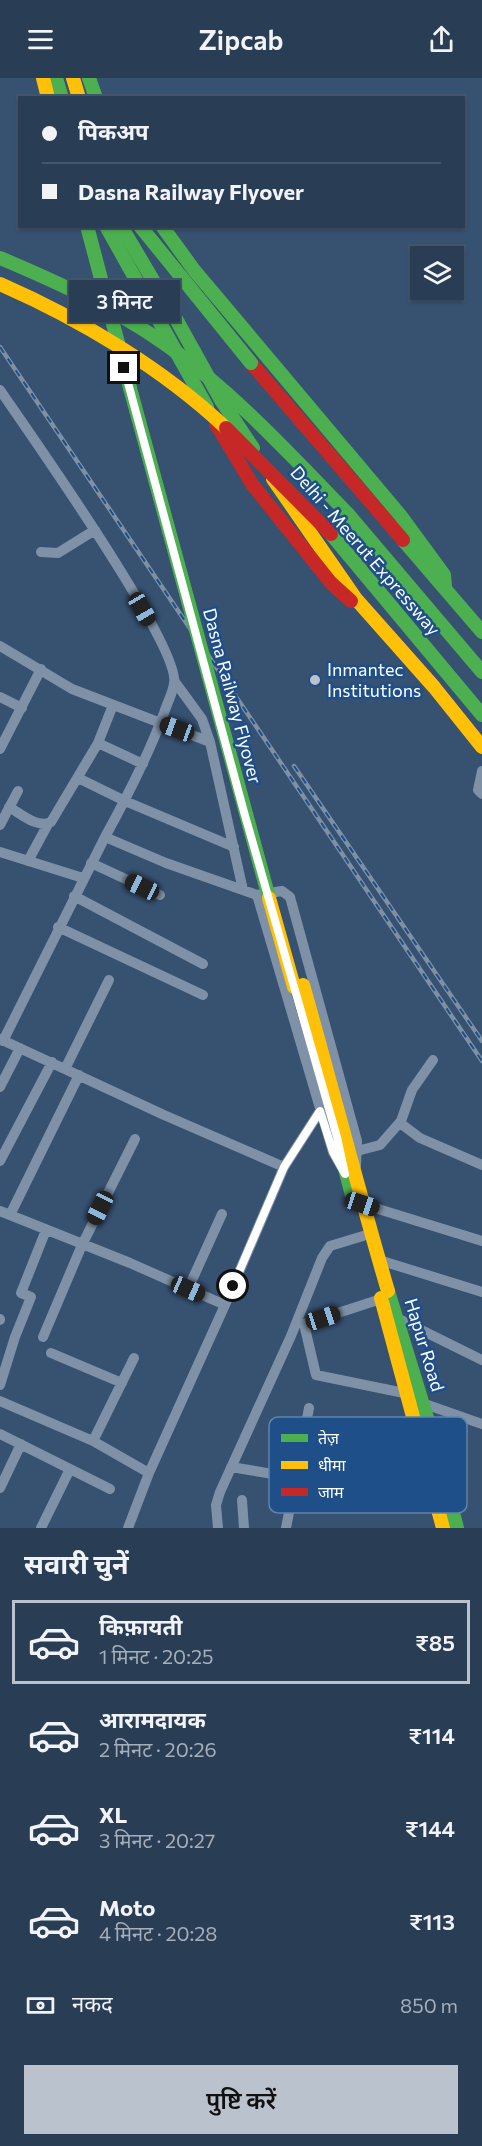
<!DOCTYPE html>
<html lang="hi">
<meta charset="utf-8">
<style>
:root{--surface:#293d55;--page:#35485f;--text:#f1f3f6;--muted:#a5aeb9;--line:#45566c;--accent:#b9c2cd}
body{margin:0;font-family:Commissioner,"Noto Sans Devanagari",sans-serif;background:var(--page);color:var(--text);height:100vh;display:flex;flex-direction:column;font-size:22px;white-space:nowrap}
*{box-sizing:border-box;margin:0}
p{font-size:20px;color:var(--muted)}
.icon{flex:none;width:33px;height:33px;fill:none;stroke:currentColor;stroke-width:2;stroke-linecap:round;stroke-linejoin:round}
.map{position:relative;height:1450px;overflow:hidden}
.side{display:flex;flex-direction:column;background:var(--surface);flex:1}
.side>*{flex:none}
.hud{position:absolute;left:18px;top:18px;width:447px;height:132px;border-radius:0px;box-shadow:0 2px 4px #0004,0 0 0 2px var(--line);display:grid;align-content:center;height:132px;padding:0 24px;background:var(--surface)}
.fabs{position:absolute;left:410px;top:168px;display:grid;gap:12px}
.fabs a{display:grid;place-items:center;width:54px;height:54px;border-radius:0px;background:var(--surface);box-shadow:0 2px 4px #0004,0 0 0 2px var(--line);font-size:30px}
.end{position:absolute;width:27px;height:27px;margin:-14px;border:8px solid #fff;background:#111;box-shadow:0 0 0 3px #111}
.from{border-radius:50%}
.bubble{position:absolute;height:42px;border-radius:0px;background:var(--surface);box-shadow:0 2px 4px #0004,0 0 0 2px var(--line);font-size:20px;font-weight:600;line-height:42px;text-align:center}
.car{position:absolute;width:18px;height:36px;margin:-18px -9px;border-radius:8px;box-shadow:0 0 4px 2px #0007;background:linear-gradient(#222 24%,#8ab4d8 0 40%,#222 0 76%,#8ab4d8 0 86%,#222 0)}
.hud b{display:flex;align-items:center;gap:21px;height:57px;font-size:22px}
.hud b+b{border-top:2px solid var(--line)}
.hud i{width:15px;height:15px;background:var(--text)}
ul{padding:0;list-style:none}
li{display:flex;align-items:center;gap:18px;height:84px;margin:0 12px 9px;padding:0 12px;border:3px solid transparent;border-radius:0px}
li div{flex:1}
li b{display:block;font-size:22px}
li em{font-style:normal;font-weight:600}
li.current{border-color:var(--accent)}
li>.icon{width:54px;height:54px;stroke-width:1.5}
h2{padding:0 24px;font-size:27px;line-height:72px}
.pay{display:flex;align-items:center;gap:15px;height:66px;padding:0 24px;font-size:22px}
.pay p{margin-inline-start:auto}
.button{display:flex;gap:12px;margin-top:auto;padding:12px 24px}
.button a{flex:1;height:69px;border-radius:0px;background:var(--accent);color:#111;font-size:24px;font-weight:600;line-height:69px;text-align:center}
header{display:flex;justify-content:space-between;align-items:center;height:78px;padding:0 24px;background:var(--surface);font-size:27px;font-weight:600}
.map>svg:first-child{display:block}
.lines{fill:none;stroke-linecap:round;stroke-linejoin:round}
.street{stroke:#7e91a6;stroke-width:10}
.fast{stroke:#4caf50;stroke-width:14}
.slow{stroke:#ffc107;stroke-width:14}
.jam{stroke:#c62828;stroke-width:14}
.rail-casing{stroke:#7e91a4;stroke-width:4.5}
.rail{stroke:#1f4f89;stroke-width:2;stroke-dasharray:7;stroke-linecap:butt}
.fast-bridge{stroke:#4caf50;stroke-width:14}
.slow-bridge{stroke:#ffc107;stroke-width:14}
.jam-bridge{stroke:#c62828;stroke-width:14}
.route{stroke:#fff;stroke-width:8}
.poi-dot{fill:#b9c2cd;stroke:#1f4f89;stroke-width:2}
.labels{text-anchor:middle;stroke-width:5;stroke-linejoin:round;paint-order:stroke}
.street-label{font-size:18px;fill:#fff;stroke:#1f4f89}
.poi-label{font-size:18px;fill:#fff;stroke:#1f4f89;text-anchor:start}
.key{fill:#1f4f89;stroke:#6284ac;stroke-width:1.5}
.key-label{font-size:16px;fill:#fff}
</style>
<header><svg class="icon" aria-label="menu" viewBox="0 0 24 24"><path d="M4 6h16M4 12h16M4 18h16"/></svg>Zipcab<svg class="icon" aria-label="share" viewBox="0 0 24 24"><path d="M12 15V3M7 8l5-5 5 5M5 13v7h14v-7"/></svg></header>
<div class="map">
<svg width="482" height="1450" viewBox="0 0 482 1450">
<rect width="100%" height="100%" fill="#375171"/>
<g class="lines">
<path class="street" d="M0 312C28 353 181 569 174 605 173 615 167 625 164 635 148 678 127 719 105 759L166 785 257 817 333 1074 341 1088
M41 474 58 475 95 452
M0 568 72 611 210 664
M175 604 202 641 210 664 243 812
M0 619 22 630
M98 665 143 686
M0 671 41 591
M482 693 478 712 482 716
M78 700 125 723 234 769
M9 729C21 736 38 751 51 744L98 665 113 627
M0 747 18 713
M0 774 83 800
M28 783 48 746
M91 785 160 817
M257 817 282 813 290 819 357 1063 356 1088
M74 818 203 886
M58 849 203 917
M0 961 164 1037 284 1089
M3 963 105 759
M65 991 109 902
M0 1009 20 970
M400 1045 420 1060 482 1087
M357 1073 380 1067 401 1043 412 1012 433 982
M0 1083 52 984
M362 1126 482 1163
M0 1133 130 1185 225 1227
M10 1137 79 997
M379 1182 482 1214
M188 1211 222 1136
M381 1221 304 1246 316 1297 409 1316
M397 1240 482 1282
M0 1241V1242
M43 1259 82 1167 135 1061
M51 1275 122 1305
M134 1280 93 1363 149 1395
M0 1307 15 1259 31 1219 21 1215 46 1152
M0 1323 93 1363
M422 1325 482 1346
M0 1356 110 1411
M302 1373 387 1394 428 1393
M231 1389 297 1400
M0 1410 21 1366
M242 1422 244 1450
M41 1450 70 1391
M128 1450 149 1395 225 1227 284 1089 320 1033
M218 1450 216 1427 220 1414 291 1258 322 1180 330 1168 363 1158
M286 1450 309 1330"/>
<path class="fast" d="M56 0 62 20
M89 0 96 20
M87 148 130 310
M106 148 207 329
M162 148 194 192 400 437 444 497 445 508
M176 241 221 322 253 370
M348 436 482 594
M331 456 482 637
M403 462 482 554
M336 1058 353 1121
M388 1213 436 1369 457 1450"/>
<path class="slow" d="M43 0 48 20
M73 0 79 20
M273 401 356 521 434 609 482 669
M303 907C332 1009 358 1111 388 1213
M381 1220 443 1450"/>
<path class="jam" d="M251 285 403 462
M216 346 252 406 331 505 351 523"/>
<defs>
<path id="rail" d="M0 269 482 983
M294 688 482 963"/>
</defs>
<use href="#rail" class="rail-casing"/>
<use href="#rail" class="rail"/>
<path class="fast-bridge" d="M121 148 176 241
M140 148 251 285
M0 180C57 204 114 230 165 266 233 314 290 376 348 436
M130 310 269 820"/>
<path class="slow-bridge" d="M0 206C80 241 162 290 226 350
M269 820 294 909"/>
<path class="jam-bridge" d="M226 350 331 456"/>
</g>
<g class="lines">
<path class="route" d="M124 290 244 734 337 1059 345 1096 333 1074 320 1033 284 1089 233 1208"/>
</g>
<circle class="poi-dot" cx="315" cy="602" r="6"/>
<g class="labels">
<g class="street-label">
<text transform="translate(365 473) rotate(49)" y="6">Delhi - Meerut Expressway</text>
<text transform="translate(232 618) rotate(75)" y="6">Dasna Railway Flyover</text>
<text transform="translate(424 1267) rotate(73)" y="6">Hapur Road</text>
</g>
<g class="poi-label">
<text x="327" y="598">Inmantec<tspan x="327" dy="21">Institutions</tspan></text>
</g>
</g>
<rect x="269" y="1339" width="198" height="96" rx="9" class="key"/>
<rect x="281" y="1356" width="27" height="8" fill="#4caf50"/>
<rect x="281" y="1383" width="27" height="8" fill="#ffc107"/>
<rect x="281" y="1410" width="27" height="8" fill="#c62828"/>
<g class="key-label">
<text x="318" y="1366">तेज़</text>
<text x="318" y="1393">धीमा</text>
<text x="318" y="1420">जाम</text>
</g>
</svg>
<div class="fabs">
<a><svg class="icon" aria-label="layers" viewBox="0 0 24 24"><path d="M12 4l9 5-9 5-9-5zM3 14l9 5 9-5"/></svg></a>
</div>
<i class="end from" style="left:233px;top:1208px"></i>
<i class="end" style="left:124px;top:290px"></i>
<div class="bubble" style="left:69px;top:202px;width:111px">3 मिनट</div>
<i class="car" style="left:142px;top:531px;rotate:150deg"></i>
<i class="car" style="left:177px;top:651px;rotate:290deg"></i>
<i class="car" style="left:142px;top:809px;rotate:295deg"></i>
<i class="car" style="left:362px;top:1126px;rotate:108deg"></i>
<i class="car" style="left:100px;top:1130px;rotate:206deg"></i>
<i class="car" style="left:188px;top:1211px;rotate:114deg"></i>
<i class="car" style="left:323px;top:1240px;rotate:72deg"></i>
<div class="hud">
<b><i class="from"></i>पिकअप</b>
<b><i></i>Dasna Railway Flyover</b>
</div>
</div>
<section class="side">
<h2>सवारी चुनें</h2>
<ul>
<li class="current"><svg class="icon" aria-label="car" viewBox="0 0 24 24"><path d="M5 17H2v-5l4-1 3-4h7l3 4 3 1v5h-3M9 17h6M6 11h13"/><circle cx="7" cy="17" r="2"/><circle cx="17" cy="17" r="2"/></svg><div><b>किफ़ायती</b><p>1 मिनट · 20:25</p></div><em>₹85</em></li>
<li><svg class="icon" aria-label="car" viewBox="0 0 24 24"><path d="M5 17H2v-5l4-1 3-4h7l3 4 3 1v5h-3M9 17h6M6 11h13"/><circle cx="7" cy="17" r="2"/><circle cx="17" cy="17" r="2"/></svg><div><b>आरामदायक</b><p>2 मिनट · 20:26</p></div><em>₹114</em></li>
<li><svg class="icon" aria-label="car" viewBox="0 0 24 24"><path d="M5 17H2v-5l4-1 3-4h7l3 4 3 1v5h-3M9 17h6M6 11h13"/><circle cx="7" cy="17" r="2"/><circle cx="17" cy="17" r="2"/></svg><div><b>XL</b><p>3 मिनट · 20:27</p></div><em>₹144</em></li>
<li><svg class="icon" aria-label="car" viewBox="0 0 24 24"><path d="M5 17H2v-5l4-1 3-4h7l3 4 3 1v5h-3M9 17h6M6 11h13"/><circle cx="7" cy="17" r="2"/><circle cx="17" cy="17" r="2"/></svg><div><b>Moto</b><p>4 मिनट · 20:28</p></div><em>₹113</em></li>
</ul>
<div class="pay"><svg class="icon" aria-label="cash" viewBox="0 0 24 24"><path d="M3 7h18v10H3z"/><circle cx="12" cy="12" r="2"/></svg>नकद<p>850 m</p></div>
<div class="button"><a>पुष्टि करें</a></div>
</section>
